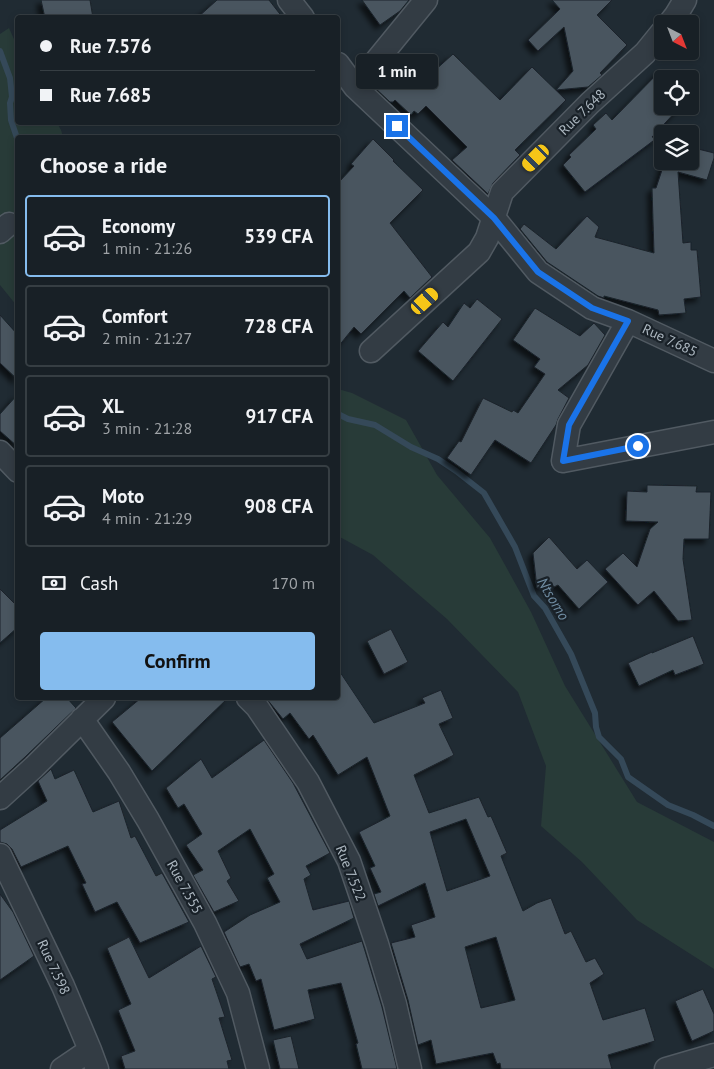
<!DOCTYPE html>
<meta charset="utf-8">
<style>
:root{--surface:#182026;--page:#21282e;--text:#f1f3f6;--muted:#9fa3a7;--line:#363e43;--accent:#85bcee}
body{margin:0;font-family:"PT Sans",sans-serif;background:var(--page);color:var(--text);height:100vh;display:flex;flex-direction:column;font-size:19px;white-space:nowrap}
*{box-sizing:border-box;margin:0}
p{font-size:16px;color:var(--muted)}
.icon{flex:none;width:28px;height:28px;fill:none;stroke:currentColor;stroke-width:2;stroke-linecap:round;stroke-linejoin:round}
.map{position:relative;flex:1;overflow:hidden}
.sheet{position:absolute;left:15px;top:135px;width:325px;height:565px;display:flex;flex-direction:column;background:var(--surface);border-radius:5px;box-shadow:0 2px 8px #0003,0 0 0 1px var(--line)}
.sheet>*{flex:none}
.banner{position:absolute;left:15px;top:15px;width:325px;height:110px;border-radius:5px;box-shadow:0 2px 8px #0003,0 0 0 1px var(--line);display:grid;align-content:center;height:110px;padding:0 25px;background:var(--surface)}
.needle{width:32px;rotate:138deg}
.controls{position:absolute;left:654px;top:15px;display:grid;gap:10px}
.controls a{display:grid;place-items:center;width:45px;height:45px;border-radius:5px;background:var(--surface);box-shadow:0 2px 8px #0003,0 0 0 1px var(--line);font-size:25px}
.end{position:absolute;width:22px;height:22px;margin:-11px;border:6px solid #1a73e8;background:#fff;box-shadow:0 0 0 2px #fff}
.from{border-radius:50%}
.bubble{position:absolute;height:35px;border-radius:5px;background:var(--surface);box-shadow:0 2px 8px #0003,0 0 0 1px var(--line);font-size:16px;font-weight:700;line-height:35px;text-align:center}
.car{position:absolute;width:15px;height:30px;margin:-15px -8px;border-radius:6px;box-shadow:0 0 4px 1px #0007;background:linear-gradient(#f5c518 24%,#345 0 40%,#f5c518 0 76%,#345 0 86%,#f5c518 0)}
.banner b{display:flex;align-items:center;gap:18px;height:48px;font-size:19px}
.banner b+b{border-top:1px solid var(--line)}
.banner i{width:12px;height:12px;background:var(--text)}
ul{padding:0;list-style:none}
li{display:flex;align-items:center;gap:15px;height:82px;margin:0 10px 8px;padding:0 15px;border:2px solid var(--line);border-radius:5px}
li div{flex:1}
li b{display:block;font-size:19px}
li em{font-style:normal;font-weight:700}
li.current{border-color:var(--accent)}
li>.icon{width:45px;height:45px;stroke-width:1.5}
h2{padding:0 25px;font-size:22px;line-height:60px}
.pay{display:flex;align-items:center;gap:12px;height:55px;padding:0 25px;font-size:19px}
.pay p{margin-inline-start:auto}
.button{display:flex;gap:10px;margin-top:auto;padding:10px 25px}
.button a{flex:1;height:58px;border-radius:5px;background:var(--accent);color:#111;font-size:20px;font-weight:700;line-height:58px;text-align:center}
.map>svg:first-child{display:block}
.green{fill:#283b38}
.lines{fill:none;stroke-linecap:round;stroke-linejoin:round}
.stream{stroke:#354959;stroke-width:6}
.building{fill:#48555f;stroke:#1b232a;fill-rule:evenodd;filter:url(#shadow)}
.minor-casing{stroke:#515a62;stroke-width:25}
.minor{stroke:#333c44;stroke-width:22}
.route{stroke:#1a73e8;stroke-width:6}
.labels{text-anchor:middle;stroke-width:4.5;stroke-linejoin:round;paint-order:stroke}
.street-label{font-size:14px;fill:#adb8c1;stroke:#192128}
.water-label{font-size:15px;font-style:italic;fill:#708da3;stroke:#192128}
</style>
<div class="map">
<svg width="714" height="1069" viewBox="0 0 714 1069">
<defs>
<filter id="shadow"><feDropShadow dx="-4.5" dy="4.5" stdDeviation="2.5" flood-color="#0009"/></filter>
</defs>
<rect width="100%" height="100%" fill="#202b33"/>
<path class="green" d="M9 28 17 46 18 122 57 123 61 130 63 137 18 138 17 306 0 285V34Z
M338 389 352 393 406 420 437 475 490 538 531 612 565 686 637 802 714 842V969L637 920 582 862 541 826 546 766 518 692 447 619 373 555 338 536Z"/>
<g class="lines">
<path class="stream" d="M0 51 10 78 12 97 10 103 11 120 18 141
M338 414 348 419 375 425 411 447 438 459 456 471 484 493 515 547 534 596 545 608 571 654 595 713 596 727 599 737 621 759 628 777 668 805 693 815 714 826"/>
</g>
<path class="building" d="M41 0H90L93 18H45Z
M217 0H269L283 18H197Z
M362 0H409L400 11 380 25Z
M552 0H612L597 15 627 45 600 73 602 75 588 87 556 90 573 71 564 27 538 51 528 40 560 9Z
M453 54 500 100 532 67 566 100 515 150 520 155 493 183 488 194 452 160 467 147 426 106 418 114 414 111 411 115 395 100 393 102H390L373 86 396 57 422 82Z
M662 69V106H681L652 137 657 138 585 192 563 165 571 157 569 155 596 129 593 125 606 113 612 120Z
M373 139 394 160 393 161 423 190 390 223 432 277 410 298 404 291 361 334 354 327 338 347V183L354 166 351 164Z
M690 147 714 153V158L707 180 678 172 683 243 691 242V250H697L701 297 684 299 686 313 659 315 658 310 604 296V298L598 296 547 262 520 229 524 224 556 249 587 216 599 227 595 237 654 253 652 188H656L665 161H690Z
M477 299 502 319 453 381 418 351 443 322 448 327 464 303 470 308Z
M535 308 580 336 594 323 605 335 588 365 558 390 569 398 558 419 556 425 531 463 495 440 471 475 447 458 459 441 461 442 483 398 512 412 513 410 518 413 545 374 534 367 540 359 513 340Z
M0 315 18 335V380L0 363Z
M18 394V447L0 431V414Z
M647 485 697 486 696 492H711L709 539H684L683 559 692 620 678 621 654 591 638 605 605 569 623 553 637 567 650 529 658 522 626 521 627 491 647 492Z
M549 537 577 569 587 560 608 582 579 609 558 585 554 587 551 583 537 588 533 553Z
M0 589 18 607V627L0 643Z
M391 629 408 662 384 674 367 641Z
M693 636 704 664 675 675 673 670 639 686 628 663 652 652V653Z
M338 669 374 723 425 703 422 698 441 690 453 718 439 724 454 755 414 775 429 813 479 797 488 817 491 816 507 853 501 856 523 911 537 903 551 898 565 934 571 931 586 962 595 958 604 974 590 983 603 1020 645 1008 655 1041 608 1055 612 1069H501L500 1063 497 1064 493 1053 436 1064 431 1040 418 1045 408 1000 391 943 415 937 411 925 435 917 425 883 378 906 374 894 381 892 370 868 375 866 359 832 390 816 367 757 338 775 313 735 309 739 290 713 283 719 266 698H338ZM466 819 490 876 447 891 430 832ZM496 937 515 1000 481 1008 465 947Z
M46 698H67L76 708 25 757 0 780V738Z
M141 698H228L152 771 112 722Z
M264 740 293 783 330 853 306 866 311 875 304 879 313 910 349 901 354 918 300 944 307 959 362 941 382 1007 397 1069H362L356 1044 358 1043 341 983 308 990 315 1019 274 1030 261 979 256 981 249 964 240 967 224 932 250 915 280 902 267 878 274 874 250 829 218 851 231 878 227 881 239 901 214 912 193 875 203 870 186 845 202 834 184 804 178 808 166 788 201 759 212 778Z
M51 769 55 779 74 770 93 812 119 801 131 838 135 836 156 876 162 873 189 922 140 943 117 902 95 912 82 884 86 883 68 846 21 867 12 849 7 844 0 842V830L47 801 38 781Z
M0 894 13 912 34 956 0 980Z
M129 937 149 978 201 946 216 977 212 979 225 1017 219 1018 232 1060 227 1061 229 1069H125L121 1056 135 1051 118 1010 131 1004 107 948Z
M703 989 714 1014V1031L692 1041 675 1001Z
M291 1036 299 1069H280L273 1040Z"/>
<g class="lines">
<defs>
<path id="minor" d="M289 0 303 18
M669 24 676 15 685 0
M338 64 355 87 494 218 538 272 592 308 628 321 714 361
M355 87 426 0
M0 232 9 224
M628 321 569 425 563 461 714 432
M371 351 479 252 487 238 502 192 590 103 645 53 662 32
M0 452 18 471
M248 698 257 707 308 782 349 861 377 944 395 1004 410 1069
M82 719 119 772 148 820 205 923 238 993 258 1069
M0 798 34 767 104 698
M0 855 63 986 90 1050 62 1069
M90 1050 97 1069
M666 1069 714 1055"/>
</defs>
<use href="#minor" class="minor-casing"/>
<use href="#minor" class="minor"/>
</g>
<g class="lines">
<path class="route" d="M397 126 494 218 538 272 592 308 628 321 569 425 563 461 638 446"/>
</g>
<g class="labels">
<g class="street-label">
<text transform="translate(582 112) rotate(-44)" y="5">Rue 7.648</text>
<text transform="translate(670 340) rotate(25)" y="5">Rue 7.685</text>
<text transform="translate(351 873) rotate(68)" y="5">Rue 7.522</text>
<text transform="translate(185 887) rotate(61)" y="5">Rue 7.555</text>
<text transform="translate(54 967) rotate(65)" y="5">Rue 7.598</text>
</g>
<g class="water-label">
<text transform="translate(553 599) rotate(59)" y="5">Ntsomo</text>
</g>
</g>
</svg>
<div class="controls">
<a><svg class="needle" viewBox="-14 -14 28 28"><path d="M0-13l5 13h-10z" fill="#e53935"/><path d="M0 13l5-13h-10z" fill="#9fa3a7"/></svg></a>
<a><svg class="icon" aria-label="locate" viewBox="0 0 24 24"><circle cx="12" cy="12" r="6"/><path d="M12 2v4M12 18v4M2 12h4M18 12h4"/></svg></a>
<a><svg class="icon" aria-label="layers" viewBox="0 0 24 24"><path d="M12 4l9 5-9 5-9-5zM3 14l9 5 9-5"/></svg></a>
</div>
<i class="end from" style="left:638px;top:446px"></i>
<i class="end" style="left:397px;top:126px"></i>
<div class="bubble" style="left:356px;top:54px;width:82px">1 min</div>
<i class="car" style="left:536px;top:158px;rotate:225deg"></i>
<i class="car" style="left:425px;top:301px;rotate:47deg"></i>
<div class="banner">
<b><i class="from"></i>Rue 7.576</b>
<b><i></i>Rue 7.685</b>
</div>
<section class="sheet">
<h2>Choose a ride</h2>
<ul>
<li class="current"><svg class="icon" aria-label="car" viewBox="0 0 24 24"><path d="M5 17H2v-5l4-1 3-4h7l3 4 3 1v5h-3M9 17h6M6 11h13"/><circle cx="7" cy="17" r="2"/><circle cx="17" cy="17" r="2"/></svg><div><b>Economy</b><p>1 min · 21:26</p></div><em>539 CFA</em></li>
<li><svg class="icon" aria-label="car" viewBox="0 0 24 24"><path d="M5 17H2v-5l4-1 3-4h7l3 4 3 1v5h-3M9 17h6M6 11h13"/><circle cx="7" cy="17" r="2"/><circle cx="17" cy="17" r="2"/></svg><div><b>Comfort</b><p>2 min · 21:27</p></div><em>728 CFA</em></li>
<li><svg class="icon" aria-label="car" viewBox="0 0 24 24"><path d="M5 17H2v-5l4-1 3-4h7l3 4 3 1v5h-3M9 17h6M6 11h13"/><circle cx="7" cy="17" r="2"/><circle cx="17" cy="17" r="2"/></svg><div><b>XL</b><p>3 min · 21:28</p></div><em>917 CFA</em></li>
<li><svg class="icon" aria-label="car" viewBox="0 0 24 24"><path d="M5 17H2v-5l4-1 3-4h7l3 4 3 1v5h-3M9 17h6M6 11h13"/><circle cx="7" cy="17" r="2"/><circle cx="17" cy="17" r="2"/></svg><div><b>Moto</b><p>4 min · 21:29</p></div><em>908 CFA</em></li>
</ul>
<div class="pay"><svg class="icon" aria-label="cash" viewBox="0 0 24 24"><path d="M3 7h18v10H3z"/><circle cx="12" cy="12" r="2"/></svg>Cash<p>170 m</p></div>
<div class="button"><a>Confirm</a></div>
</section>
</div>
